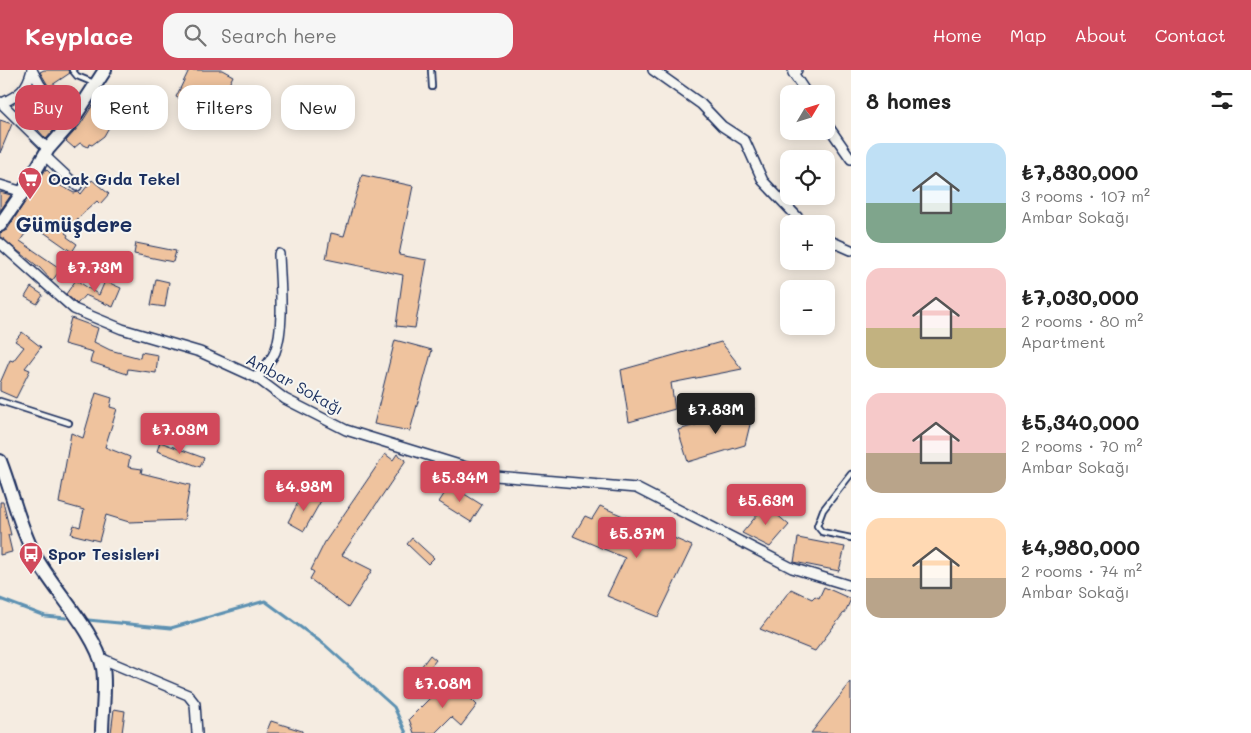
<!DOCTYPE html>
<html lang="en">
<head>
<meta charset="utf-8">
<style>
	:root { --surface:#fff; --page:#f6f6f6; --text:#222; --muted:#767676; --accent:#d1495b }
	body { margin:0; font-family:Mali,sans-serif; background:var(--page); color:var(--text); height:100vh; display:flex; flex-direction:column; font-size:19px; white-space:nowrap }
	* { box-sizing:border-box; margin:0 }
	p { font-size:16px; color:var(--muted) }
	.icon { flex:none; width:28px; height:28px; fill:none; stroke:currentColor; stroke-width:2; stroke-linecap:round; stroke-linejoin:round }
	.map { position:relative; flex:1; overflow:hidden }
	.details { display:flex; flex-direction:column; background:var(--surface); width:400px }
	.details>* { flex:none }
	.top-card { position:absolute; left:15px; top:15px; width:475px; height:45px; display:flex; gap:10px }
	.needle { width:32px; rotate:52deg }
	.fabs { position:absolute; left:780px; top:15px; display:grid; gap:10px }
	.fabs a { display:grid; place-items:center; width:55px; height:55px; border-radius:10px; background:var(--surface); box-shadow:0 2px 12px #0003; font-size:25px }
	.price { position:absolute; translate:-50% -42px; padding:0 11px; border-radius:5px; background:var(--accent); color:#fff; font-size:16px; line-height:32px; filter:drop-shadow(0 1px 2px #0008) }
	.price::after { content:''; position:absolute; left:50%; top:30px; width:15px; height:11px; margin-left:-8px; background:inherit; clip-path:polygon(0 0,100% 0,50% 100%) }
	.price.active { background:#222; color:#fff }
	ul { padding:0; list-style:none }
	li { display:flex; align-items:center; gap:15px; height:125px; padding:0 15px }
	li span { display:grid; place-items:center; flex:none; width:140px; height:100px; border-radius:15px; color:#555 }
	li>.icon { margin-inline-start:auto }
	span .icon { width:60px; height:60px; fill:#fffc; stroke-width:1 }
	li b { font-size:21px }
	h2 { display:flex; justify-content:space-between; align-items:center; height:60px; padding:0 15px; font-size:21px }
	.pill { padding:0 18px; border-radius:15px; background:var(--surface); box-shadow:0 2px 12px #0003; font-size:18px; line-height:45px }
	.pill.active { background:var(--accent); color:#fff }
	header { display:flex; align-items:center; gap:30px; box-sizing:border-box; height:70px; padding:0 25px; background:var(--accent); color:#fff }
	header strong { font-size:24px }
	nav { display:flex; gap:28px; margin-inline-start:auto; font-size:18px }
	.search { width:350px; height:45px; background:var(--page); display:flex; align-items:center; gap:12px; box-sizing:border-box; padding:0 18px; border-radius:15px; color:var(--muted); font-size:19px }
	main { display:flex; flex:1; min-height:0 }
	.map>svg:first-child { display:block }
</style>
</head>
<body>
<header>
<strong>Keyplace</strong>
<div class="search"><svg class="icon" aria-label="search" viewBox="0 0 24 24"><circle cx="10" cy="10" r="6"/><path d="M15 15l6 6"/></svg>Search here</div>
<nav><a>Home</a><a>Map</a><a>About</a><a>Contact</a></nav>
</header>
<main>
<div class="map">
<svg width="851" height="663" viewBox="0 0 851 663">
	<rect width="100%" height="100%" fill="#f5ece1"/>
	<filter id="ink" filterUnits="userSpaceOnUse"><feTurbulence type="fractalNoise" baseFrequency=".02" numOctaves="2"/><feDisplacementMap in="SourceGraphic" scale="10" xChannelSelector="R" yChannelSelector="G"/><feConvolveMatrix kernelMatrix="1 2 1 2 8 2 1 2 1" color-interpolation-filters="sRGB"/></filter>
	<g filter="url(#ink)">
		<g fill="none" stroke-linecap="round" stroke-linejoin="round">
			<g stroke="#5d91b2" stroke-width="3">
				<polyline points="0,529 45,546 66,548"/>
				<polyline points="88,550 171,558 265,531 325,575 394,637 406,663"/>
			</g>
		</g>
		<g fill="#efc39e" stroke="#1b2f5e">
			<polygon points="44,0 68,0 70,3 49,17 40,2"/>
			<polygon points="189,0 222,0 233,6 214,45 176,27"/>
			<polygon points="34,17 61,52 46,69 38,60 44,54 35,44 35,37 24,27"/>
			<polygon points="96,30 117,43 104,66 92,75 89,74 88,77 80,73 74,78 66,71 80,55"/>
			<polygon points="0,50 12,54 0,83"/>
			<polygon points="46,99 56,109 52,111 74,123 79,122 81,124 92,110 109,124 100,134 97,131 78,148 65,163 68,165 67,167 77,174 72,182 32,154 20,171 61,199 52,211 40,198 0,167 0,163 7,160"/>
			<polygon points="362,105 413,116 399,185 427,190 415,258 396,256 403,205 326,189 331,163 344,166"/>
			<polygon points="0,122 11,125 0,141"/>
			<polygon points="136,173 176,181 173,192 134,184"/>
			<polygon points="156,209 169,212 165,237 151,235"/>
			<polygon points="76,210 99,225 105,211 121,218 113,237 85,225 77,234 66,224"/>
			<polygon points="31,217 43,225 37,234 25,227"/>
			<polygon points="71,248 98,258 94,272 110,280 140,288 141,282 158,285 156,303 128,299 127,304 90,292 93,282 64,274"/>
			<polygon points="22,262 41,277 25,298 30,300 16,328 0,321 0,313 10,290 13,291 24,277 15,271"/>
			<polygon points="395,270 432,280 410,361 374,354"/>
			<polygon points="721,272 742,299 671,313 675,339 629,352 621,300"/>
			<polygon points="96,323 112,328 110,337 117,339 105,377 130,387 128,397 142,399 141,403 190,415 184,450 129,452 106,445 99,471 71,464 74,455 80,457 84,440 59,433 71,363 83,368"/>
			<polygon points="754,338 745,375 688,392 678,360"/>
			<polygon points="160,372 204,388 200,397 157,381"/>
			<polygon points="385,384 393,390 397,384 406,390 342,485 372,500 348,538 310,509 314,502 311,500 325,472"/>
			<polygon points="450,415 482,435 471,452 439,432"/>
			<polygon points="302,425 311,430 314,425 322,429 304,461 288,452"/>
			<polygon points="0,432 3,432 11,465 8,465 12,482 0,485"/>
			<polygon points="768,432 777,440 775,443 789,455 770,477 742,463"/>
			<polygon points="600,436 692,476 658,547 607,526 625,488 573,466 585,446 592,449"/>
			<polygon points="412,468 434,488 428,494 407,474"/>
			<polygon points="798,468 845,477 839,501 794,492"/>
			<polygon points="824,517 851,529 846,540 815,581 760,559 791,519 812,529 815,526 819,528"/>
			<polygon points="430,585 436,590 418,613 412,609"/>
			<polygon points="448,606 477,635 461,656 451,647 435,663 414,663 409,649 433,625"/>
			<polygon points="851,612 851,663 811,663"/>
			<polygon points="114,639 125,641 122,663 111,663"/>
			<polygon points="271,651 302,661 302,663 266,663"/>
		</g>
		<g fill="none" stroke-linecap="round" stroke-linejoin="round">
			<defs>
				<g id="lane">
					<polyline points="72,0 77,6 94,13"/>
					<polyline points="431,0 432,17"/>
					<polyline points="0,331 69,353"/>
					<polyline points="851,404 823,440 817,456 822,462 851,468"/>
				</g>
				<g id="street">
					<polyline points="32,0 40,15 70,54"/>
					<polyline points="653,0 701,34 722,56 745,71 763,111 804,154"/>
					<polyline points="797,0 793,3 807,24"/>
					<polyline points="0,32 48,79"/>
					<path d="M2,33c18,-8 25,-14 30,-33"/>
					<polyline points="826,53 851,89"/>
					<polyline points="44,85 77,116"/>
					<polyline points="0,115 23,122"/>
					<polyline points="826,169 851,180"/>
					<polyline points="0,173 74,239 122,259 200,282 257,308 285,329 346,360 495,406 636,418 792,498 851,516"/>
					<path d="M257,308c6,-8 14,-17 18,-26 10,-26 5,-69 4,-98"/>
					<polyline points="98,587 188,625 195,634 197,663"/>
				</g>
				<g id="secondary">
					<polyline points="0,155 23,122 48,79 70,54 105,0"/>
					<path d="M0,391c12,31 19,64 34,93 17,33 62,78 69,114 3,19 -1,46 -1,65"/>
				</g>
			</defs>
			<use href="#lane" stroke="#1b2f5e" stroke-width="8"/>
			<use href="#street" stroke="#1b2f5e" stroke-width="12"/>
			<use href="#secondary" stroke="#1b2f5e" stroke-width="16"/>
			<use href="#lane" stroke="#f6f6f2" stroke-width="4.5"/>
			<use href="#street" stroke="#f6f6f2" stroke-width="9"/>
			<use href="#secondary" stroke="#f6f6f2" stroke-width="12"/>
		</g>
	</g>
	<defs>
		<symbol id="supermarket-pin" viewBox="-11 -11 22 30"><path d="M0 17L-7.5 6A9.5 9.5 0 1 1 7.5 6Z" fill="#d1495b" stroke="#f6f6f2"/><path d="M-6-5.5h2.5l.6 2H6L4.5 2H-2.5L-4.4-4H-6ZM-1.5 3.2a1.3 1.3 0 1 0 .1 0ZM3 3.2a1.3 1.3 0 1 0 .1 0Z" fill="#fff"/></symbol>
		<symbol id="bus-pin" viewBox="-11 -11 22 30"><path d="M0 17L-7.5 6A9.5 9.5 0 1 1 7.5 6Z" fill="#d1495b" stroke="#f6f6f2"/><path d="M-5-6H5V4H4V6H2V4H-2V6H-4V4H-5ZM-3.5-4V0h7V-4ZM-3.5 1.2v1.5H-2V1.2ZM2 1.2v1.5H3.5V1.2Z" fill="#fff"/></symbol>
	</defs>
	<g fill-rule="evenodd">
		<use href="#supermarket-pin" x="16" y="95" width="28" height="38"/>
		<use href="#bus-pin" x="17" y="470" width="28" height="38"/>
	</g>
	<g text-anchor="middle" stroke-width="4" stroke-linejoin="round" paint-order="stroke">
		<g font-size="16" font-weight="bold" fill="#1b2f5e" stroke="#f6f6f2" text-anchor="start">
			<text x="48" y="115">Ocak Gıda Tekel</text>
			<text x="48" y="490">Spor Tesisleri</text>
		</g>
		<g font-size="16" fill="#1b2f5e" stroke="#f6f6f2">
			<text transform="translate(295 314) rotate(29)" y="6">Ambar Sokağı</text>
		</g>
		<g font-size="21" font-weight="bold" fill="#1b2f5e" stroke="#f6f6f2">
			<text x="74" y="162">Gümüşdere</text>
		</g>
	</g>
</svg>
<div class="fabs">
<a><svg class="needle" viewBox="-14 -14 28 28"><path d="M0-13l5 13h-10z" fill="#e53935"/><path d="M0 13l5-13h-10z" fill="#767676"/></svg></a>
<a><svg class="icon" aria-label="locate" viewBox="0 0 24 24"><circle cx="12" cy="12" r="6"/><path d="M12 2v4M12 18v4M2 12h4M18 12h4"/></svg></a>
<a>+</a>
<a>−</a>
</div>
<b class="price" style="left:95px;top:223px">₺7.73M</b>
<b class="price active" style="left:716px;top:365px">₺7.83M</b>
<b class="price" style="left:180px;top:385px">₺7.03M</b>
<b class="price" style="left:460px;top:433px">₺5.34M</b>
<b class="price" style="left:304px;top:442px">₺4.98M</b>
<b class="price" style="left:766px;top:456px">₺5.63M</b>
<b class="price" style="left:637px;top:489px">₺5.87M</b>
<b class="price" style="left:443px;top:639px">₺7.08M</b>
<div class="top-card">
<a class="pill active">Buy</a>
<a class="pill">Rent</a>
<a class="pill">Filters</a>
<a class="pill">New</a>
</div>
</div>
<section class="details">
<h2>8 homes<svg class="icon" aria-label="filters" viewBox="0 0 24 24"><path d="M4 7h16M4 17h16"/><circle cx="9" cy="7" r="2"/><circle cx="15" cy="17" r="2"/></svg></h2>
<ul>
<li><span style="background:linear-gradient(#bfe0f5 60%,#7fa58c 0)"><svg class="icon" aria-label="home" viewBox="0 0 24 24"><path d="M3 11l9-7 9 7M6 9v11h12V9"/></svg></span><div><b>₺7,830,000</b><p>3 rooms · 107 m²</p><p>Ambar Sokağı</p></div></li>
<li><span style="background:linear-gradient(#f6c9c9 60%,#c2b280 0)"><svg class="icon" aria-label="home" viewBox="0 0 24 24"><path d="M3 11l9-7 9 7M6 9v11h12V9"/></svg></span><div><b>₺7,030,000</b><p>2 rooms · 80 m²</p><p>Apartment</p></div></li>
<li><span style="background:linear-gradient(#f6c9c9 60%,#b9a48a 0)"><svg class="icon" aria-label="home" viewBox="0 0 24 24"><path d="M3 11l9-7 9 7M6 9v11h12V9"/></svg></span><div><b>₺5,340,000</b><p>2 rooms · 70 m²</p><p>Ambar Sokağı</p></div></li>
<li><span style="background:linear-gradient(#ffd9b3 60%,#b9a48a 0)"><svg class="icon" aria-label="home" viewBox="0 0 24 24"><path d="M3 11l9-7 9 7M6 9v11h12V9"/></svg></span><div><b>₺4,980,000</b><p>2 rooms · 74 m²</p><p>Ambar Sokağı</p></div></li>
</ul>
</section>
</main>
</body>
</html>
